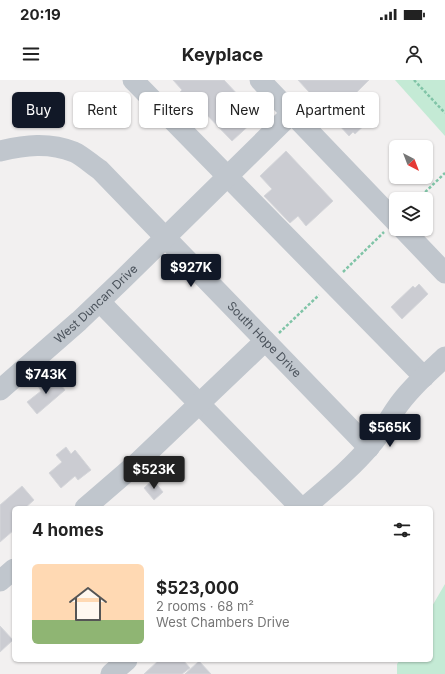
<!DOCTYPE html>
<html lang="en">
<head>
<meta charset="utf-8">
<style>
	:root { --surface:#fff; --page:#f6f6f6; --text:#222; --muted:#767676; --accent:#111827 }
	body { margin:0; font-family:Inter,sans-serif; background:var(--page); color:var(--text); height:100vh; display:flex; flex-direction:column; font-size:15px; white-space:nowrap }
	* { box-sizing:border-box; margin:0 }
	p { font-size:13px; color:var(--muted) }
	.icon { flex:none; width:22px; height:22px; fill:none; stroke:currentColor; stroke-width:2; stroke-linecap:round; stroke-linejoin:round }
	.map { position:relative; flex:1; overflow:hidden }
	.details { position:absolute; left:12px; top:426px; width:421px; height:156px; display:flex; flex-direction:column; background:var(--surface); border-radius:6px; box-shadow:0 1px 3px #0004 }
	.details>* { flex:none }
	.guide { position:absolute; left:12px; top:12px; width:421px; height:36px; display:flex; gap:8px }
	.needle { width:26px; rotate:138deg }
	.fabs { position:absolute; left:389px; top:60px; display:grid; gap:8px }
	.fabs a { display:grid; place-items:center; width:44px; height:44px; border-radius:6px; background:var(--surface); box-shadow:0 1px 3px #0004; font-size:20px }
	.price { position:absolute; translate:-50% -34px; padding:0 9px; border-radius:4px; background:var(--accent); color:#fff; font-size:13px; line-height:26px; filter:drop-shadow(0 1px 2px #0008) }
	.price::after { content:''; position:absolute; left:50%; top:24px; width:12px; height:9px; margin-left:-6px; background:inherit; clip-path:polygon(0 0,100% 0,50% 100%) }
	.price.current { background:#222; color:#fff }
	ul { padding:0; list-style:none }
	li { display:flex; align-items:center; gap:12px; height:100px; padding:0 20px }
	li span { display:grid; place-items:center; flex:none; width:112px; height:80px; border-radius:6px; color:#555 }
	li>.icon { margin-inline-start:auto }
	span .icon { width:48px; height:48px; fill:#fffc; stroke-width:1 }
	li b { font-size:17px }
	h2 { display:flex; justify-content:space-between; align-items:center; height:48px; padding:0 20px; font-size:17px }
	.tag { padding:0 14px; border-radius:6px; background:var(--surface); box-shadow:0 1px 3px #0004; font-size:14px; line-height:36px }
	.tag.current { background:var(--accent); color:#fff }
	.status { display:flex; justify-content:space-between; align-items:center; height:28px; padding:0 20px; background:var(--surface); direction:ltr }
	.status svg { height:11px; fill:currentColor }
	header { display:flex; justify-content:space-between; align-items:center; height:52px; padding:0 20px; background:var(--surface); font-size:18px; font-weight:700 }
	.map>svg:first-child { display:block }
</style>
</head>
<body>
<div class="status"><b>20:19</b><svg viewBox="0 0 49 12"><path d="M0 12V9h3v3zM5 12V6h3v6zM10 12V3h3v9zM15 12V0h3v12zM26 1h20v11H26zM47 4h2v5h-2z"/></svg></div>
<header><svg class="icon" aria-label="menu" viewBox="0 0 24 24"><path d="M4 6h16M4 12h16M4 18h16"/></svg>Keyplace<svg class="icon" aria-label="person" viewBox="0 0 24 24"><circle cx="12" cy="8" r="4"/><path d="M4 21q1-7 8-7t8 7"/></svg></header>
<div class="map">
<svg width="445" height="594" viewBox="0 0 445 594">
	<rect width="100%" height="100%" fill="#f2f0f0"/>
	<g fill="#c4ead5">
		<polygon points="395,0 445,0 445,56"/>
		<polygon points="445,504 445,594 397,594 397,584 400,580 431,580 431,528"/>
	</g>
	<g fill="#cbccd2" stroke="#d5d6da">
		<polygon points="173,0 224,0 257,35 253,39 255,40 232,61 204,32 192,43 171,21 182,10"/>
		<polygon points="298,0 369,0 357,12 370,27 366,31 372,38 355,54 353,52 349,56"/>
		<polygon points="286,71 333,121 306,146 298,136 290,143 264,116 272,109 260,96"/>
		<polygon points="419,204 428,214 402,239 391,227 413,206 415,208"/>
		<polygon points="48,298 52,302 56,299 65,310 37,334 27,322 41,311 38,306"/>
		<polygon points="66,367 71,374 75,370 91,390 78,400 75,396 61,408 49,393 62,382 56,375"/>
		<polygon points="153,400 163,412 154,420 144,408"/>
		<polygon points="22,406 34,420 25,428 14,428 14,450 0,462 0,425"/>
		<polygon points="0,546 13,560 0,572"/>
		<polygon points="159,580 183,580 190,588 182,594 144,594"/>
		<polygon points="199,581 211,594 185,594"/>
	</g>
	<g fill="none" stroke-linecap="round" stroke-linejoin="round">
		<g stroke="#80c4a7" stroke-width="2.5" stroke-dasharray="3 2" stroke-linecap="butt">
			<polyline points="414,0 445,33"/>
			<polyline points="418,119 445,93"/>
			<polyline points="343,192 384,152"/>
			<polyline points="279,253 319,215"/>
		</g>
		<g stroke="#c0c6cd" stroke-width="21">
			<polyline points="133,0 424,297"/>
			<polyline points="260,0 396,142"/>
			<path id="s1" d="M0,71c25,-6 49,-9 74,1 9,4 18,13 26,18l269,278"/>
			<polyline points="403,149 445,193"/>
			<polyline points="100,222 301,428"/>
			<path id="s2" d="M0,310l79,-69 42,-40 171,-168"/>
			<polyline points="85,428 136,384 265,261"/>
			<path d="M304,428c23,-20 47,-39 67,-63 10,-11 16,-23 24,-35 13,-20 33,-37 50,-53"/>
			<polyline points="0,501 14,489"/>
			<polyline points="111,594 127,580"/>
		</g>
	</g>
	<g text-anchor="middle" stroke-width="3" stroke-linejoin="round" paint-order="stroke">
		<g font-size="12" fill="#4a525b" stroke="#fff">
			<text dy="4" stroke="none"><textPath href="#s2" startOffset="129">West Duncan Drive</textPath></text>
			<text dy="4" stroke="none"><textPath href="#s1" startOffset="343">South Hope Drive</textPath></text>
		</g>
	</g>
</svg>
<div class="fabs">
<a><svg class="needle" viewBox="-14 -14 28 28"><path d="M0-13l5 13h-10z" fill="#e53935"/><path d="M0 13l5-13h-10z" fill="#767676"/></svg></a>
<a><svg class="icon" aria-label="layers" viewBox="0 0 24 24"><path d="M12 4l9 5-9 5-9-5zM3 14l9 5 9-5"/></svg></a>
</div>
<b class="price" style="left:191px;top:208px">$927K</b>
<b class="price" style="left:46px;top:315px">$743K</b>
<b class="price" style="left:390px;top:368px">$565K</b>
<b class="price current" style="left:154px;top:410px">$523K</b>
<div class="guide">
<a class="tag current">Buy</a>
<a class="tag">Rent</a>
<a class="tag">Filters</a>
<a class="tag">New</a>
<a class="tag">Apartment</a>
</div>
<section class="details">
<h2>4 homes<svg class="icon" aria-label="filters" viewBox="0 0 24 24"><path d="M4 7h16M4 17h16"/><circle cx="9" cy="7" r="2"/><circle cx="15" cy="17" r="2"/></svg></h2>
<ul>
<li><span style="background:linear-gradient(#ffd9b3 70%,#8fb573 0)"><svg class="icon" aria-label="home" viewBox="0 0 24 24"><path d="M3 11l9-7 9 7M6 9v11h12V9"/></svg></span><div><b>$523,000</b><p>2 rooms · 68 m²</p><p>West Chambers Drive</p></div></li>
</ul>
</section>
</div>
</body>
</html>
